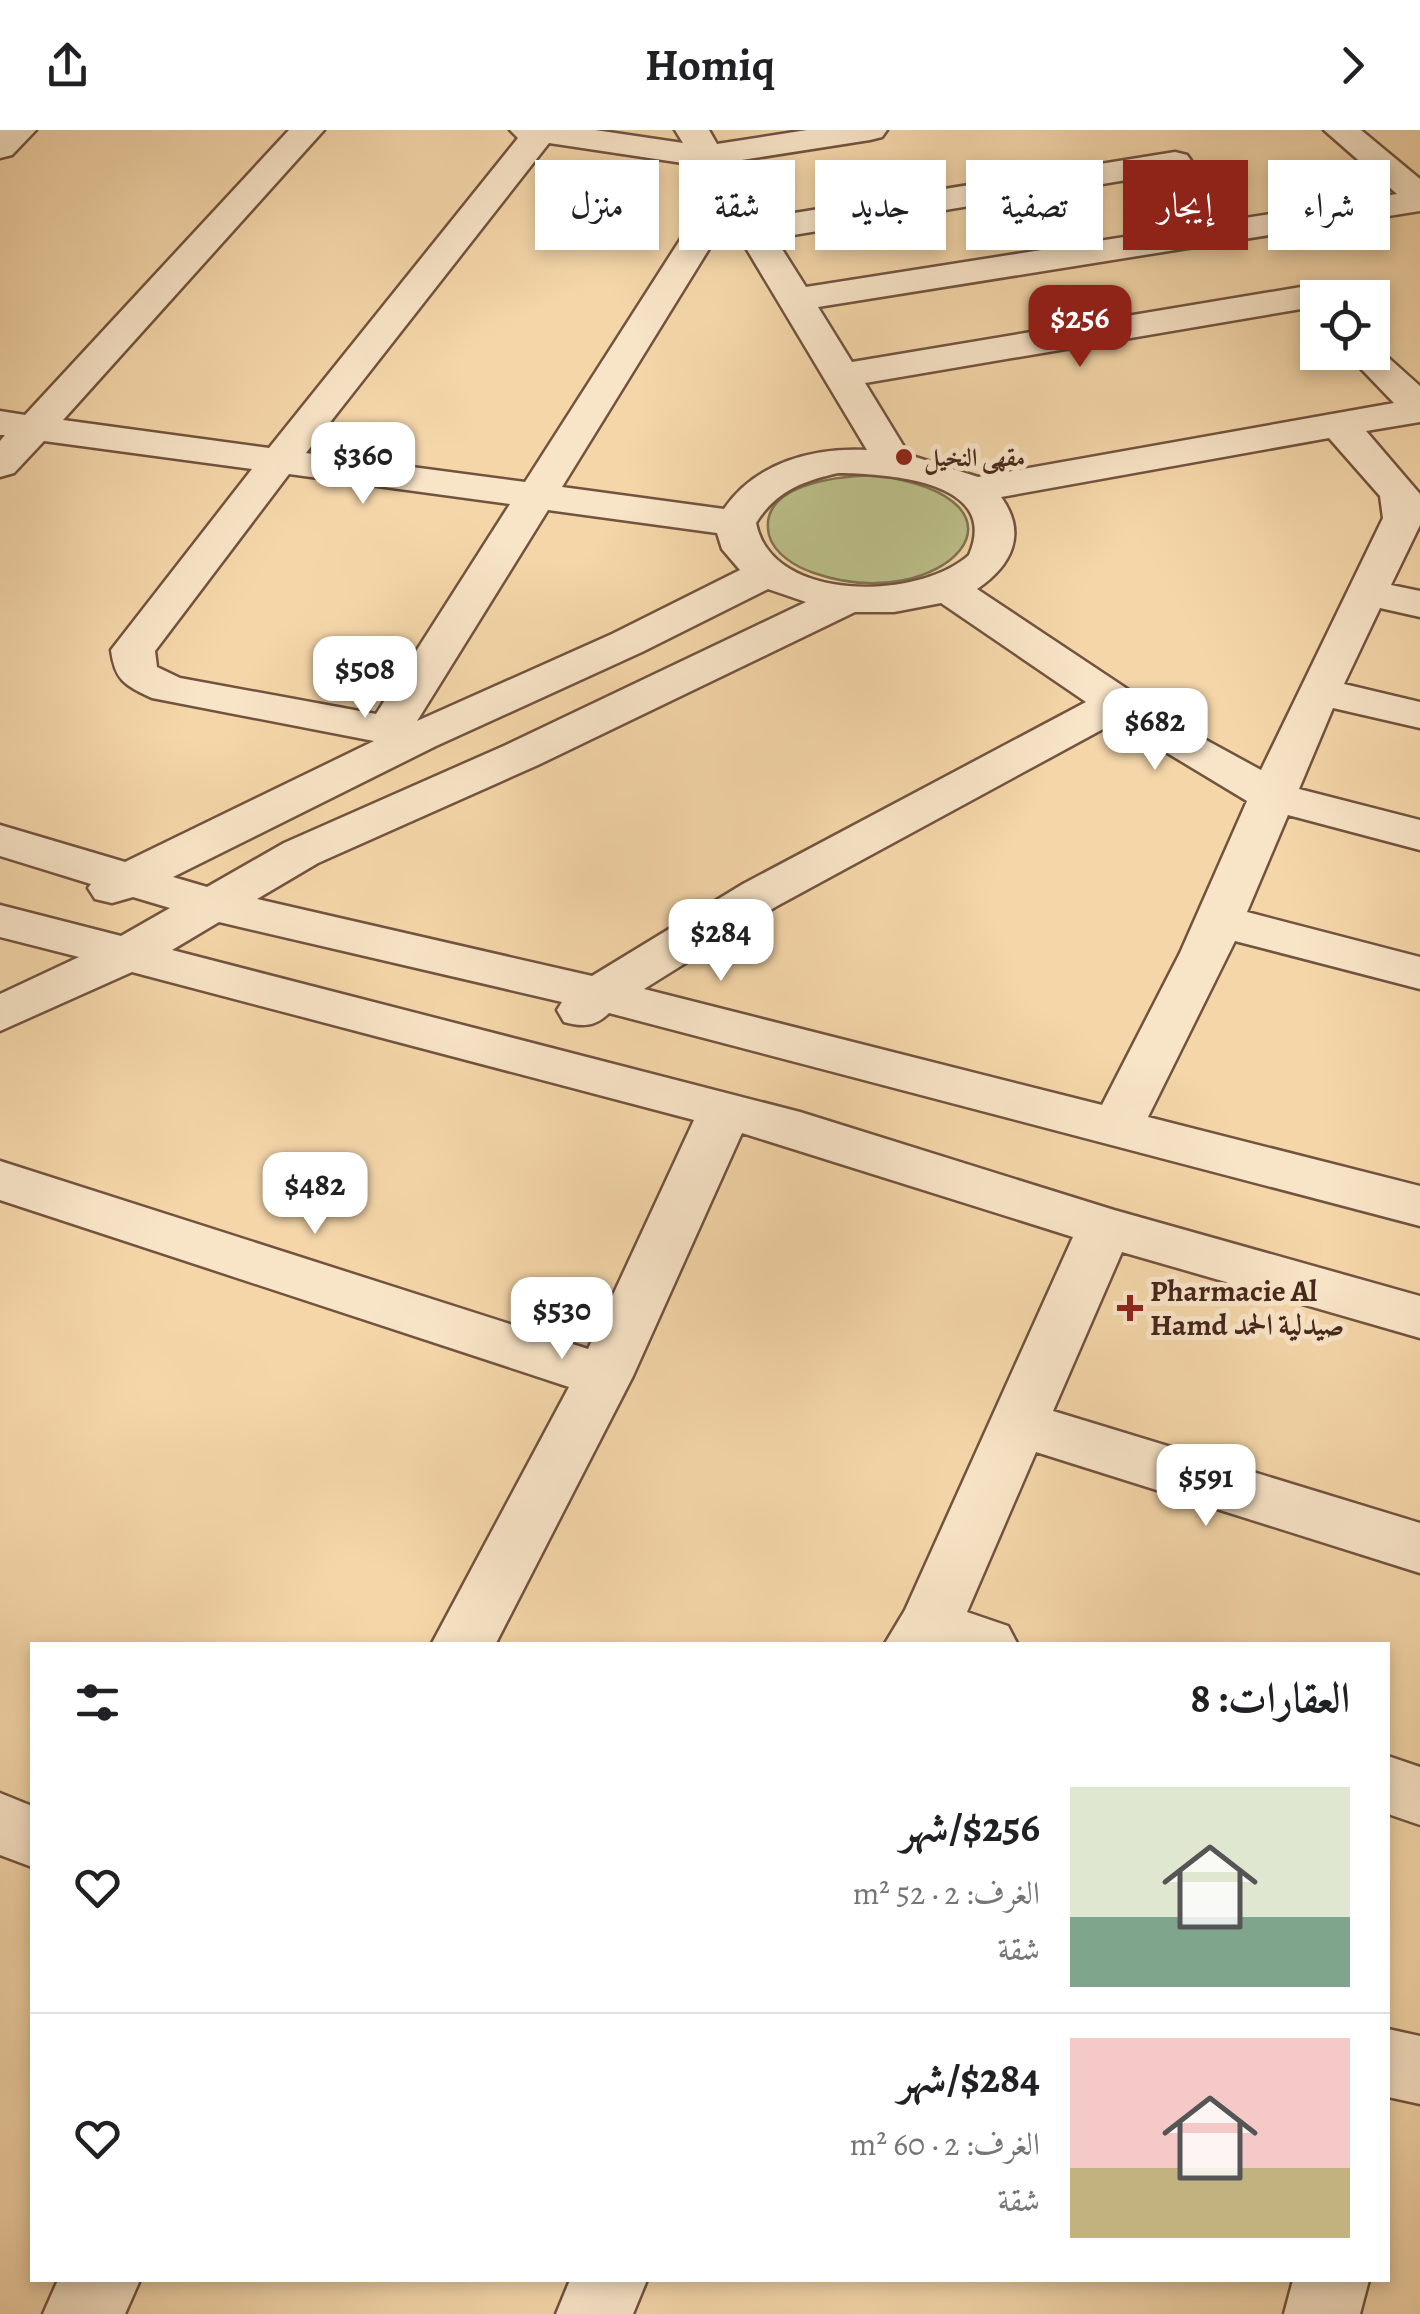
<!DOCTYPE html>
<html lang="ar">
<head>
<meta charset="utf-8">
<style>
	:root { --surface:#fff; --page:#f6f6f6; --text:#202124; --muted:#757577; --line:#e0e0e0; --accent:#8f2418 }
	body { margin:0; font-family:Alegreya,Amiri,serif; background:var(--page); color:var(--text); direction:rtl; height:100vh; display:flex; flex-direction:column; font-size:38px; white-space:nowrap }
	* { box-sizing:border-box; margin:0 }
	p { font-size:32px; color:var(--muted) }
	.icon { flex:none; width:55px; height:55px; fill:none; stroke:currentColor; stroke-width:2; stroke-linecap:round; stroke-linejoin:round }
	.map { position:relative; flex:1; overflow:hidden; direction:ltr }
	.details { position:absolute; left:30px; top:1512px; width:1360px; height:640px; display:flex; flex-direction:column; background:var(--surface); border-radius:0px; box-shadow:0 5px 15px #0003; direction:rtl }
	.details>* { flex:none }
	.top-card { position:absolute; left:30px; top:30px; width:1360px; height:90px; direction:rtl; display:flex; gap:20px }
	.controls { position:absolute; left:1300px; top:150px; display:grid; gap:20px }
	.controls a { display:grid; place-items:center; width:90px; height:90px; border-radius:0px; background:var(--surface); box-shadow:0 5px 15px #0003; font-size:50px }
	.price { position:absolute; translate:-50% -85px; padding:0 22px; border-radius:20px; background:#fff; color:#222; font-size:32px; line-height:65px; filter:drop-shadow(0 2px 5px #0008) }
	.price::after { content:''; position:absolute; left:50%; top:60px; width:30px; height:22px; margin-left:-15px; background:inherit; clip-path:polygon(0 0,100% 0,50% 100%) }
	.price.active { background:var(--accent); color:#fff }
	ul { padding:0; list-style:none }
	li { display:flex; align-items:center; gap:30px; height:250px; padding:0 40px }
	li+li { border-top:2px solid var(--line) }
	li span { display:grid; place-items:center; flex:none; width:280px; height:200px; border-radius:0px; color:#555 }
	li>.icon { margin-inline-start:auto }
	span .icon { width:120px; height:120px; fill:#fffc; stroke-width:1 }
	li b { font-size:42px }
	h2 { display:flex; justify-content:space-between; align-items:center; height:120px; padding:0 40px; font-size:42px }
	.pill { padding:0 35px; border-radius:0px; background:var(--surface); box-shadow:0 5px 15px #0003; font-size:35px; line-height:90px }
	.pill.active { background:var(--accent); color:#fff }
	header { display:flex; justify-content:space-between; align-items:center; height:130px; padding:0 40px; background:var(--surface); font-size:45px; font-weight:700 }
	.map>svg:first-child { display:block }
</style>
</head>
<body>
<header><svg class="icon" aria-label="forward" viewBox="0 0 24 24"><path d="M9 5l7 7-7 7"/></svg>Homiq<svg class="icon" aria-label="share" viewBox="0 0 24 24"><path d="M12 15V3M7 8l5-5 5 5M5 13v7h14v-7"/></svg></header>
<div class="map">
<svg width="1420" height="2184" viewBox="0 0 1420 2184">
	<rect width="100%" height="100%" fill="#f4d6a9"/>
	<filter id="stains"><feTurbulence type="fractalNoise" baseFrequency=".002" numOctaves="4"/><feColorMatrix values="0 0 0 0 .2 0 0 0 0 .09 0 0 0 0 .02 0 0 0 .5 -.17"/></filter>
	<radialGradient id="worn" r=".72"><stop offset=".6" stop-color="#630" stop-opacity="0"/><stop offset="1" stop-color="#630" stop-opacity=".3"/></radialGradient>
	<path fill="#bbbe88" stroke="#807252" stroke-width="2.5" d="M874,345c180,25 69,143 -60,98 -18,-6 -40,-19 -45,-38 -12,-52 73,-59 105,-60z"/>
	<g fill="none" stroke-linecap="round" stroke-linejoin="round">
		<defs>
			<g id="minor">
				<polygon points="0,0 36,0 12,25 0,28"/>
				<path d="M289,0h35l-261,290 206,28 249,-310 -8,-8h85l88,13 -8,-13h34l8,14 90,-14h80l-5,7 -12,3 -141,22 34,56 412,-66 12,3 5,7 -5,7 -12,3 -400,66 31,49 591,-93 -73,-64h37l59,49v32l-602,96 34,55 455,-76 13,3 5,8 -7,1v7l-11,3 -442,75 44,72 69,22 416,-74 -49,-51h27v-9l48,43v36l-54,9 54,63v31l-29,60 29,6v26l-40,-9 -36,76 76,18v26l-87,-20 -34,81 121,31v30l-132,-35 -41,97 173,45v32l-185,-48 -87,176 272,69v40l-811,-213c-14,14 -27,14 -45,9l-7,-12 5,-8 -343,-80 -47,28 628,162 314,98 306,86v42l-298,-86 -69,159 367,112v50l-384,-121 -69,160 41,14 10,19h-134l21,-35 168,-373 -331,-104 -109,243 -138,269h-64l138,-258 -569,-187v-39l588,188 106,-229 -562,-148 -132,59v-37l79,-37 -79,-20v-32l121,31 49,-28 -37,-11 -21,6 -17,-4 -7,-11 3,-4 -91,-28v-31l125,37 249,-121 -222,-43c-27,-13 -37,-17 -41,-48l141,-181 -208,-28 -30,32 -14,4v-36l5,-6h-5v-24l25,4zM549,13l147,22 16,25 -187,292 -219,-29zM728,88l139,232c-54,-3 -112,13 -143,59l-162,-22zM1329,308l51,58 3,22 -122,252 -66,-36 -218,-145c34,-23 51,-55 24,-92zM838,343c46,1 164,6 131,82 -50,45 -197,49 -213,-32 20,-32 47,-42 82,-50zM289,344l221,30 -134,210 -196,-36 -23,-11 -2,-16zM548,380l169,23 5,16 18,21 -128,64 -195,87zM768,459l38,13 -300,143 -222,98 -77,44 -34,-10 263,-131 206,-94zM941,473l145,99 -343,182 -151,92 -335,-77 61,-36 220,-98 317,-153h39zM1116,592l131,79 -67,152 -78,152 -458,-116 133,-83z"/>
				<polygon points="1388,1626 1420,1637 1420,1695 1388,1684"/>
				<polygon points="0,1663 32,1676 32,1737 0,1725"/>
				<polygon points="1388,1899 1420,1906 1420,1974 1388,1967"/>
				<polygon points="58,2150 140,2150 125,2184 43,2184"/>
				<polygon points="570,2150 647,2150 633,2184 556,2184"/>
				<polygon points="1293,2150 1369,2150 1360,2184 1284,2184"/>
			</g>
		</defs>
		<use href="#minor" stroke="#72533f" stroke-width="5"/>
		<use href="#minor" fill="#f8e4c7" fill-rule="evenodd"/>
	</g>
	<g fill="#8f2418" stroke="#f8e4c7" stroke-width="4">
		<circle cx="904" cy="327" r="10"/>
		<path d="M1125 1163h10v10h10v10h-10v10h-10v-10h-10v-10h10z"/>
	</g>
	<g text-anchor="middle" stroke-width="10" stroke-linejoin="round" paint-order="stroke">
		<g font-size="25" font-weight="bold" fill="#46271c" stroke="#f8e4c7" text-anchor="start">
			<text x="924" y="336">مقهى النخيل</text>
		</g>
		<g font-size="30" font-weight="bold" fill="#46271c" stroke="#f8e4c7" text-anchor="start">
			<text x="1150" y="1171">Pharmacie Al<tspan x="1150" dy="34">Hamd صيدلية الحمد</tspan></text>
		</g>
	</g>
	<rect width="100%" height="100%" filter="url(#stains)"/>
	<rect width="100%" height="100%" fill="url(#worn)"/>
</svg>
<div class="controls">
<a><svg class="icon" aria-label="locate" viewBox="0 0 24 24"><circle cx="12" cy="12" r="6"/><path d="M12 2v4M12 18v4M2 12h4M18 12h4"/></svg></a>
</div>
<b class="price active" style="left:1080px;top:240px">$256</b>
<b class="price" style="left:363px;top:377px">$360</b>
<b class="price" style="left:365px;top:591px">$508</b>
<b class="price" style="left:1155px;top:643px">$682</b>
<b class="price" style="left:721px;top:854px">$284</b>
<b class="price" style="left:315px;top:1107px">$482</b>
<b class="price" style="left:562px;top:1232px">$530</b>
<b class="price" style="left:1206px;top:1399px">$591</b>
<div class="top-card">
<a class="pill">شراء</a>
<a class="pill active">إيجار</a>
<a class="pill">تصفية</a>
<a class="pill">جديد</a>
<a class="pill">شقة</a>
<a class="pill">منزل</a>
</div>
<section class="details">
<h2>العقارات: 8<svg class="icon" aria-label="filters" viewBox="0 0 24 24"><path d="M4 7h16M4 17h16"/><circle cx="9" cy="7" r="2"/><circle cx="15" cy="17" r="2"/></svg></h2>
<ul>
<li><span style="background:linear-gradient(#dfe7d0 65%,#7fa58c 0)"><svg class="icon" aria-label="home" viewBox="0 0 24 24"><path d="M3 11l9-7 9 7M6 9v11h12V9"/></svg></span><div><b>$256/شهر</b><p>الغرف: 2 · 52 m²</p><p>شقة</p></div><svg class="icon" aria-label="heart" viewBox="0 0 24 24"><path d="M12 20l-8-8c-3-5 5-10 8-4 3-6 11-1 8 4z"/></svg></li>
<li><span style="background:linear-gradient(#f6c9c9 65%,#c2b280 0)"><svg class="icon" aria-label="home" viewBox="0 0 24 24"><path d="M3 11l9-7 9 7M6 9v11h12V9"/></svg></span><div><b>$284/شهر</b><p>الغرف: 2 · 60 m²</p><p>شقة</p></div><svg class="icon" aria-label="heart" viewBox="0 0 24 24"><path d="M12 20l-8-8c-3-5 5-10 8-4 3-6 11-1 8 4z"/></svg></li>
</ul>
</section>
</div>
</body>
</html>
